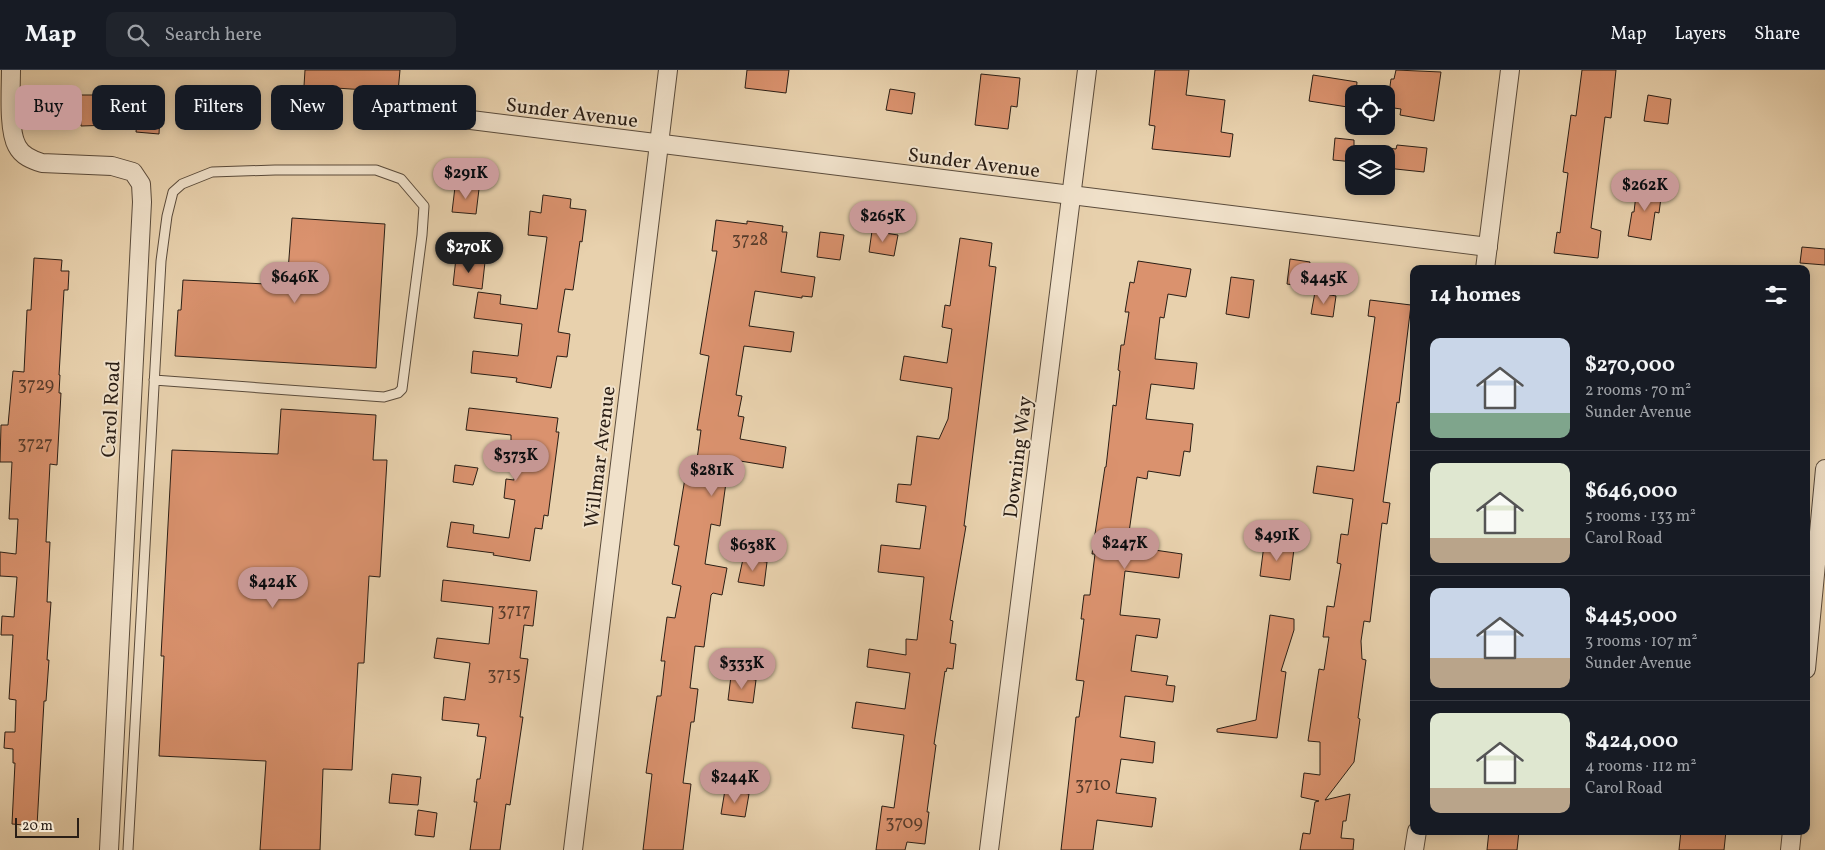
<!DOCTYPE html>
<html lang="en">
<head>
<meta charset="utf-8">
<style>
	:root { --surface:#171b24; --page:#20242c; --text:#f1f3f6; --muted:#9ea1a6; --line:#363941; --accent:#c59692 }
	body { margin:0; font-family:Vollkorn,serif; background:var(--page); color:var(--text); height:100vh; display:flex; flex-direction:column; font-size:19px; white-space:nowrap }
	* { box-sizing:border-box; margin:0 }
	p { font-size:16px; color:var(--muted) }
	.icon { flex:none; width:28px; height:28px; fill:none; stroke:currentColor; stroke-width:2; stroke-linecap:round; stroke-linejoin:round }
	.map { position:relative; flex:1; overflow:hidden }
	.panel { position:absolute; left:1410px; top:195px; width:400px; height:570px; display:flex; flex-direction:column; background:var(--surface); border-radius:10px; box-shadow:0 2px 12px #0003 }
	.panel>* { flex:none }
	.hud { position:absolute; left:15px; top:15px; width:475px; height:45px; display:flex; gap:10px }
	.tools { position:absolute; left:1345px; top:15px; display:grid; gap:10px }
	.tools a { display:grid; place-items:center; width:50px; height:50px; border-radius:10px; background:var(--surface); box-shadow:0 2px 12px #0003; font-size:25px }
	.scale { position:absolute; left:15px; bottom:12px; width:64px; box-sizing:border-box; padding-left:5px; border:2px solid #2a1e15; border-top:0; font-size:14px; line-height:18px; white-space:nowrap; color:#2a1e15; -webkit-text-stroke:4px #f0e1ca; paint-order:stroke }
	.price { position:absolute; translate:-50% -42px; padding:0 11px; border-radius:18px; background:var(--accent); color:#111; font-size:16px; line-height:32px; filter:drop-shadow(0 1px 2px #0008) }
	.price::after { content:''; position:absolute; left:50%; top:30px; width:15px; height:11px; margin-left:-8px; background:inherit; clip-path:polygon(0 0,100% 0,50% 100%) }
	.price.active { background:#222; color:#fff }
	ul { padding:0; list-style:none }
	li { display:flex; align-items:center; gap:15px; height:125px; padding:0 20px }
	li+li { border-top:1px solid var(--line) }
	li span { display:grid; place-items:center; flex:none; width:140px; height:100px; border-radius:10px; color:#555 }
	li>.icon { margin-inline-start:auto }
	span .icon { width:60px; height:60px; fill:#fffc; stroke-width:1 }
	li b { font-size:21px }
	h2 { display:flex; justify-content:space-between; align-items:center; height:60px; padding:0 20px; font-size:21px }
	.chip { padding:0 18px; border-radius:10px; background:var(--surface); box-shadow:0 2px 12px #0003; font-size:18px; line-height:45px }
	.chip.active { background:var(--accent); color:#111 }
	header { display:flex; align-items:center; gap:30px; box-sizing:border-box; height:70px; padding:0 25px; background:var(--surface); border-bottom:1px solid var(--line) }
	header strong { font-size:24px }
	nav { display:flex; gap:28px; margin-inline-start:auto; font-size:18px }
	.search { width:350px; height:45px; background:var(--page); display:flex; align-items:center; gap:12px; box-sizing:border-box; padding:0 18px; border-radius:10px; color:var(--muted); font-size:19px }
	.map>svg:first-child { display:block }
</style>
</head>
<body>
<header>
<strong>Map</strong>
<div class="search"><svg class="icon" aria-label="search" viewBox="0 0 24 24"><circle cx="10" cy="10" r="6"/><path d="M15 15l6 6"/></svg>Search here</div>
<nav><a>Map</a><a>Layers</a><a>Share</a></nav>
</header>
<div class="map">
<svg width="1825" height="780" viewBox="0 0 1825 780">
	<rect width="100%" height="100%" fill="#e8d1ad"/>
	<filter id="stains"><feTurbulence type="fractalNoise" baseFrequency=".004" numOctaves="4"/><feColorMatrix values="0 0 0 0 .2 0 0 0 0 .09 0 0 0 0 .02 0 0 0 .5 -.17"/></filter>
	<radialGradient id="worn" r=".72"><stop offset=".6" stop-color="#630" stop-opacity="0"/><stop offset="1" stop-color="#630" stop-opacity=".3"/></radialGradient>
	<g fill="#da926e" stroke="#2a1e15">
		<polygon points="305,0 400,0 398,22 304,16"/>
		<polygon points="747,0 789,0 786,23 745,18"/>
		<polygon points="1155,0 1189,0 1186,25 1225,30 1221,62 1233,64 1230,87 1152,79 1155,56 1149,55"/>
		<polygon points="1396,0 1441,2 1434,51 1400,45 1401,39 1387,37 1391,9 1394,9"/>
		<polygon points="1582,0 1616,0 1611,48 1605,47 1591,158 1601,161 1598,188 1554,183 1557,162 1560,163 1568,103 1563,102 1566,81 1571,45 1576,46"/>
		<polygon points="981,4 1020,8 1017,37 1011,36 1008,59 975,55"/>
		<polygon points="1313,5 1357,12 1356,24 1354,24 1354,38 1309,31"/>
		<polygon points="890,19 915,23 912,44 886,40"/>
		<polygon points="80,25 112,25 112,55 81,56"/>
		<polygon points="1648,25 1671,29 1668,54 1644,51"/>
		<polygon points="138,42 160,44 159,64 136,62"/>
		<polygon points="1335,68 1354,70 1354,92 1333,90"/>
		<polygon points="1397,75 1427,78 1424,102 1386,98 1386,78 1396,79"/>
		<polygon points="1637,116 1662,120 1659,143 1655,142 1651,170 1628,166 1632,142 1634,142"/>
		<polygon points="455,117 479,119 476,144 452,142"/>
		<polygon points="543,125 571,129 570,138 586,140 582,172 580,171 573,220 565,219 558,262 570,264 567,287 557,286 551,318 516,312 517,308 471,303 473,281 518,286 522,254 474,248 478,222 501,225 500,234 537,239 547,167 528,165 530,141 541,143"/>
		<polygon points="292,148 385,154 376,298 175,286 178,240 181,240 183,210 287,215"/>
		<polygon points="716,150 747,154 747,151 783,156 782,162 787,162 781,202 815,207 812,227 802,226 802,228 755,221 749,256 794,262 791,282 744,276 736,325 742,326 738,346 744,347 740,369 786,377 783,398 734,390 733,399 728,398 720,456 711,454 705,494 727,498 722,525 713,523 711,525 704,577 695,576 690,618 698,619 694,652 691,652 683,713 691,714 683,780 643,780 652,704 646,703 657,626 661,626 665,591 661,591 667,547 675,548 681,516 672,514 679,476 674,475 687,396 696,397 701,360 697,360 709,286 700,284 717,181 712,181"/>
		<polygon points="872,161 898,165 894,186 869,182"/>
		<polygon points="820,162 844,165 840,190 817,187"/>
		<polygon points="960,168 992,173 989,196 996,197 964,456 966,456 950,550 953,551 950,573 956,574 953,599 947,598 946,602 945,601 934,674 936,675 927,742 929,742 925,774 907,772 905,780 876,780 882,736 894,738 904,665 852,658 856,632 905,639 910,603 867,597 869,579 906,585 906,569 917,570 924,507 878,502 881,475 920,479 926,436 896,432 898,414 911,415 917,366 939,369 948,349 952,318 900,310 904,286 947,293 952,259 942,257 945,235 950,236"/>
		<polygon points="1802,177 1825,179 1825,195 1800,193"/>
		<polygon points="34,188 62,190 61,201 69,201 68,220 64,220 59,305 60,305 59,323 61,323 57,395 50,394 46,472 50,472 47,532 51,532 47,590 49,590 46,631 44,631 37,756 12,754 15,693 13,693 13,679 4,678 5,662 15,662 16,630 9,629 13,565 1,565 2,546 14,547 17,507 0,506 0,482 16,484 18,449 9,449 12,392 0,392 1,355 8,355 13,301 24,302 27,240 31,240"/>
		<polygon points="456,188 485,192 482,219 453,215"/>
		<polygon points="1290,189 1310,192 1306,217 1287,214"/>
		<polygon points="1138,191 1191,199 1186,227 1168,224 1164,248 1160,247 1155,289 1197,293 1194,319 1151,314 1146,349 1193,354 1190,382 1184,381 1180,406 1148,401 1147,409 1137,407 1127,476 1182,484 1179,508 1125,501 1120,545 1160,549 1157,568 1136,565 1131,601 1168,606 1166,615 1175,616 1173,632 1125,626 1120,667 1155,672 1153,693 1121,689 1116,723 1156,728 1152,757 1097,750 1093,780 1061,780 1076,647 1079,647 1084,611 1076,610 1084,549 1081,549 1084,525 1090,525 1095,484 1092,484 1105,397 1106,397 1113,335 1116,336 1120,301 1118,300 1121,275 1124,275 1129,242 1125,242 1130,212 1134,213"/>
		<polygon points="1231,207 1254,210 1249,248 1226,244"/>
		<polygon points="1315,222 1336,226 1333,247 1311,244"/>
		<polygon points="1370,230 1411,235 1399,333 1397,332 1383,432 1390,433 1387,454 1382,453 1370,552 1364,551 1361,571 1362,589 1366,590 1358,648 1360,649 1354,692 1325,730 1350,724 1346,751 1343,751 1341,768 1354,769 1353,780 1300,780 1303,763 1310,764 1315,732 1319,731 1301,727 1304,703 1320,705 1320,672 1308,671 1319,599 1324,600 1329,567 1323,567 1327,536 1334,537 1341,494 1337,493 1341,464 1348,465 1353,429 1313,423 1317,396 1354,401 1375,247 1368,246"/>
		<polygon points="469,338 558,348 556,362 559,362 548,446 544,445 542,459 535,458 530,491 493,485 494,483 447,477 451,452 474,455 473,463 509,468 515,430 504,428 506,409 514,410 518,372 511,372 511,365 466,360"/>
		<polygon points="281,339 376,345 373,390 387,390 380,507 369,506 364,593 358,593 352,700 323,699 320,780 260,780 266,691 159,686 164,586 161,586 172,380 278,384"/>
		<polygon points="455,395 478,398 473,415 453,412"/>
		<polygon points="1264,475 1294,479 1290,510 1260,506"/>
		<polygon points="743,489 767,492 764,516 738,512"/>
		<polygon points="443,510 537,521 533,556 524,555 520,588 528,589 520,647 523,647 510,735 506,734 500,780 470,780 477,732 474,732 477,709 480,709 486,667 477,666 479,654 442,650 444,627 465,630 470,593 434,588 437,568 489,574 493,537 441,531"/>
		<polygon points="1270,545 1294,549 1294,560 1281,601 1286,602 1277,668 1217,662 1217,659 1256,650"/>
		<polygon points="731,606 756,610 753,633 728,630"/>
		<polygon points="392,704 421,707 418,735 389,733"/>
		<polygon points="725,720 749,724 745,747 721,744"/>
		<polygon points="418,740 437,743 434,767 415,765"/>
		<polygon points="1489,761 1519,761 1517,780 1487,780"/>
		<polygon points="1681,761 1726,761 1724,780 1679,780"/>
	</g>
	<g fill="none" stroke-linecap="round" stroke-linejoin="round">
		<defs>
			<polyline id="service" points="128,780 161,191 167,146 173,122 182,114 212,102 275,100 376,100 401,109 424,136 422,165 402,319 398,323 384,327 154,310"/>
			<g id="minor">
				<path d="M11,0c0,19 -3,60 6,76 5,10 15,14 25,17l70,3 21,6 8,12 1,18 -33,648"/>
				<polyline points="455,48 1488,177"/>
				<polyline points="1485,199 1510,0"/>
				<polyline points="1806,599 1825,399"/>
				<polyline points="573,780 668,0"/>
				<polyline points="989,780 1087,0"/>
				<polyline points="1414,780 1417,761"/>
				<polyline points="1790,780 1792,761"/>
			</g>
		</defs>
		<use href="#service" stroke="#5a4b3b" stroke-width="11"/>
		<use href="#minor" stroke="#5a4b3b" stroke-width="20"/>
		<use href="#service" stroke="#f0e1ca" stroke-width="9"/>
		<use href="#minor" stroke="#f0e1ca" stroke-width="18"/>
	</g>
	<g text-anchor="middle" stroke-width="4" stroke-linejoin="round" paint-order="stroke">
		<g font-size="18" fill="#563b2b">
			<text x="750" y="175">3728</text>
			<text x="36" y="320">3729</text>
			<text x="35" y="379">3727</text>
			<text x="514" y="546">3717</text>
			<text x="504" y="610">3715</text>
			<text x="1093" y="720">3710</text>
			<text x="904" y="758">3709</text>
		</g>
		<g font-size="20" fill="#2a1e15" stroke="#f0e1ca">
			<text transform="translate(572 42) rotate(7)" y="7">Sunder Avenue</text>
			<text transform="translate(974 92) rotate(7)" y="7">Sunder Avenue</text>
			<text transform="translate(110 339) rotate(-87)" y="7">Carol Road</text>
			<text transform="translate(599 387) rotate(-83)" y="7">Willmar Avenue</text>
			<text transform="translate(1017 387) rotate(-83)" y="7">Downing Way</text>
		</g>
	</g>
	<rect width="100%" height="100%" filter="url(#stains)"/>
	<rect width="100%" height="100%" fill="url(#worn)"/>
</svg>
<div class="tools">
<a><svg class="icon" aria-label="locate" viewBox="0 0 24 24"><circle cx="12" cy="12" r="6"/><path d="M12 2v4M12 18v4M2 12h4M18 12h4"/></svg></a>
<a><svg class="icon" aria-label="layers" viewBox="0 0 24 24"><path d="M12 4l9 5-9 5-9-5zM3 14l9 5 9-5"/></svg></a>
</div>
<div class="scale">20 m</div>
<b class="price" style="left:466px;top:130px">$291K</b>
<b class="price" style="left:1645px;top:142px">$262K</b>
<b class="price" style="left:883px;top:173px">$265K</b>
<b class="price active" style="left:469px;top:204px">$270K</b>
<b class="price" style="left:295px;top:234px">$646K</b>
<b class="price" style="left:1324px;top:235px">$445K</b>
<b class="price" style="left:516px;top:412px">$373K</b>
<b class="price" style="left:712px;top:427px">$281K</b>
<b class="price" style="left:1277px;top:492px">$491K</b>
<b class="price" style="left:1125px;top:500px">$247K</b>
<b class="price" style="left:753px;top:502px">$638K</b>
<b class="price" style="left:273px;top:539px">$424K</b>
<b class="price" style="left:742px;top:620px">$333K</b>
<b class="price" style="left:735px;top:734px">$244K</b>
<div class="hud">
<a class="chip active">Buy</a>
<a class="chip">Rent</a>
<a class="chip">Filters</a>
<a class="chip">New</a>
<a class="chip">Apartment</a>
</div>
<section class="panel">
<h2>14 homes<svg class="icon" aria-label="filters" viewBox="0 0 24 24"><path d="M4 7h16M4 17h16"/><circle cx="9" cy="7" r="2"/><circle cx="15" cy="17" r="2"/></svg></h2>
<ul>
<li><span style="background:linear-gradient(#c9d6e8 75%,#7fa58c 0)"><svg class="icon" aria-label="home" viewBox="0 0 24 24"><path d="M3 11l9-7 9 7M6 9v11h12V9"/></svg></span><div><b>$270,000</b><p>2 rooms · 70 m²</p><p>Sunder Avenue</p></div></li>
<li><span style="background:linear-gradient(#dfe7d0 75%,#b9a48a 0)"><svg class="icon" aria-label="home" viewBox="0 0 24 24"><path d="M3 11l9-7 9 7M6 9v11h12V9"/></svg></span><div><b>$646,000</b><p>5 rooms · 133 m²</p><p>Carol Road</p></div></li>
<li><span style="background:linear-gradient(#c9d6e8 70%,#b9a48a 0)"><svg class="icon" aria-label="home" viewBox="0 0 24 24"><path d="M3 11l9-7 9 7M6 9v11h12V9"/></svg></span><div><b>$445,000</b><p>3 rooms · 107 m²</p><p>Sunder Avenue</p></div></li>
<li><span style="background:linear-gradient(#dfe7d0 75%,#b9a48a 0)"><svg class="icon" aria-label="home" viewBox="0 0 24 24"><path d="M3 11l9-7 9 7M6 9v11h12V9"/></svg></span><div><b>$424,000</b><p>4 rooms · 112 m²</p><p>Carol Road</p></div></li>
</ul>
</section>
</div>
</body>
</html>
